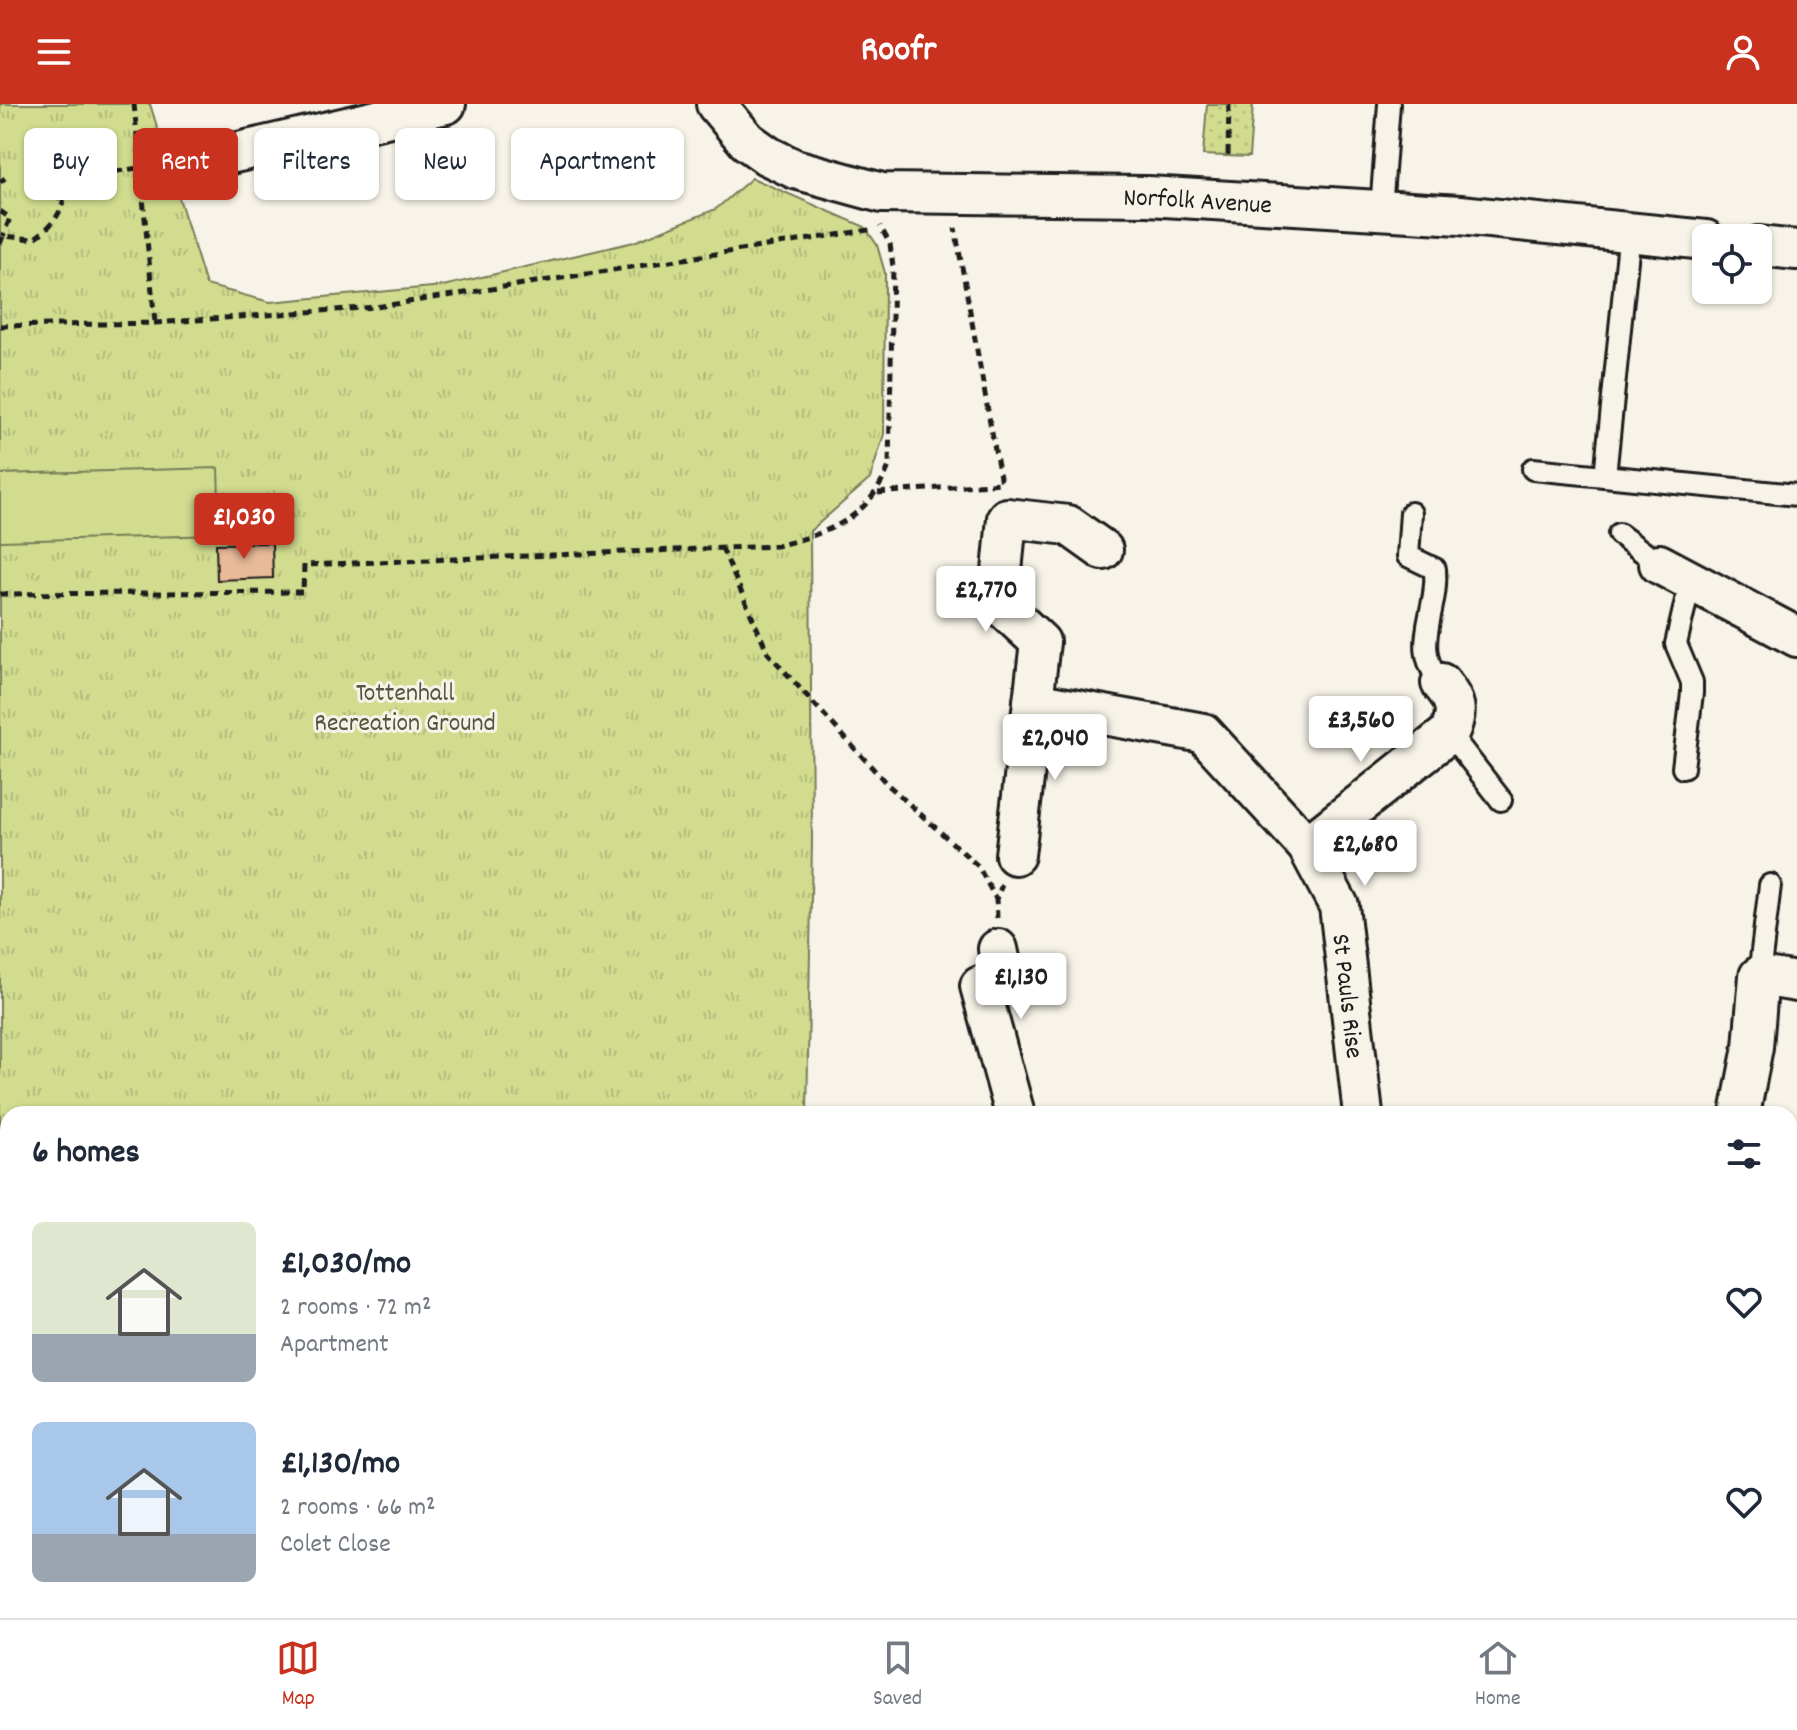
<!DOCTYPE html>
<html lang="en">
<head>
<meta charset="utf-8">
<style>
	:root { --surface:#fff; --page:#f6f6f7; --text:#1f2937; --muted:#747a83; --line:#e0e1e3; --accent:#c8321e }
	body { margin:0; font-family:Dekko,sans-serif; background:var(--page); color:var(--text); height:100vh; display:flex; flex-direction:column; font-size:30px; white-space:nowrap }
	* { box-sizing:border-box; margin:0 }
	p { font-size:26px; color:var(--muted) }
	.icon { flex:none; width:44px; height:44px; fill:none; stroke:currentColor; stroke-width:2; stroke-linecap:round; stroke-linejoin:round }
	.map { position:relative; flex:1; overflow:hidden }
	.side { position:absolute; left:0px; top:1002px; width:1798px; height:512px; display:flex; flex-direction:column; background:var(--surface); border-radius:24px 24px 0 0; box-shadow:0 2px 6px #0004 }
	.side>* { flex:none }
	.hud { position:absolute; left:24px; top:24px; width:800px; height:72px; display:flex; gap:16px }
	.fabs { position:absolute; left:1692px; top:120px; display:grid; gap:16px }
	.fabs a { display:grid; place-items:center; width:80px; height:80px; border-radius:12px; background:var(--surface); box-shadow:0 2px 6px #0004; font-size:40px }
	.price { position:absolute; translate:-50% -68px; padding:0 18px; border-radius:8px; background:#fff; color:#222; font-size:26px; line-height:52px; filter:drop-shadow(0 2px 4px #0008) }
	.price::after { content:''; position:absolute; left:50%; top:48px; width:24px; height:18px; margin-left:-12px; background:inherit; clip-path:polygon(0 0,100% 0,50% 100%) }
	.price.active { background:var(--accent); color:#fff }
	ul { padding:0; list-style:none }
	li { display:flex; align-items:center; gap:24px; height:200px; padding:0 32px }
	li span { display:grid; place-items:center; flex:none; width:224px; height:160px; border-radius:12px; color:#555 }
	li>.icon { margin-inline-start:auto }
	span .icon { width:96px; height:96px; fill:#fffc; stroke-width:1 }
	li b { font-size:34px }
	h2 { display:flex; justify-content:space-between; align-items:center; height:96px; padding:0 32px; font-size:34px }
	.tag { padding:0 28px; border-radius:12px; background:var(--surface); box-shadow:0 2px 6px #0004; font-size:28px; line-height:72px }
	.tag.active { background:var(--accent); color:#fff }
	header { display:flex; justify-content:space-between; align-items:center; height:104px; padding:0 32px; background:var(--accent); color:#fff; font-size:36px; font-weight:800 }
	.tab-bar { display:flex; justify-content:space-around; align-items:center; height:112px; border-top:2px solid var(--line); background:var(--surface); font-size:22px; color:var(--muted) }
	.tab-bar a { display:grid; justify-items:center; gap:4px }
	.tab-bar .active { color:var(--accent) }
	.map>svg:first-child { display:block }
</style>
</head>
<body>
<header><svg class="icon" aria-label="menu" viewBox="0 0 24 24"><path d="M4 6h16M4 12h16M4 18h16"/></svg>Roofr<svg class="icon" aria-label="person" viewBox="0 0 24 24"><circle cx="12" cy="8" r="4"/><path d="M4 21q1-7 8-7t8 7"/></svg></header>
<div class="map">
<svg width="1797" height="1514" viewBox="0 0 1797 1514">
	<defs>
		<pattern id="grass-tufts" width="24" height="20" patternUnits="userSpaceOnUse" patternTransform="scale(2)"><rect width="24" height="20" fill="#d1dc8f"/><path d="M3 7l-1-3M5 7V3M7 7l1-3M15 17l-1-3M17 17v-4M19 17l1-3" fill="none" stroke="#b3bc7b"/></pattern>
		<pattern id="garden-dots" width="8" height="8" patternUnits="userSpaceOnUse" patternTransform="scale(2)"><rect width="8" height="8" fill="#d1dc8f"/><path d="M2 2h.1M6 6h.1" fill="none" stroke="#b3bc7b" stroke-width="1.8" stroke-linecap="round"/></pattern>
	</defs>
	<rect width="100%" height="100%" fill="#f7f3e8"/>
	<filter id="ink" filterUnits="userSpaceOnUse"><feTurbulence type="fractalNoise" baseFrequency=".0125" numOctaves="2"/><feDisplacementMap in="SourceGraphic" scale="16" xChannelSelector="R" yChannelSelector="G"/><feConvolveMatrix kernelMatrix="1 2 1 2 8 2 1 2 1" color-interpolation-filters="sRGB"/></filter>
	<g filter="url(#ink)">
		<polygon fill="url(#grass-tufts)" stroke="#767c56" stroke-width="2" points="0,0 150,0 206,181 270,198 443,182 634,138 716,105 752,74 865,123 877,141 885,169 884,330 870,375 810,427 812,738 807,1010 8,1010 8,1506 665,1506 665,1514 0,1514"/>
		<polygon fill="url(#garden-dots)" stroke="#767c56" stroke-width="2" points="1207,0 1253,0 1249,53 1203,51"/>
		<polygon fill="#d1dc8f" stroke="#767c56" stroke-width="2" points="218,364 220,431 0,437 0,370"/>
		<polygon fill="#e8ba98" stroke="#1c1c1c" stroke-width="2" points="272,439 273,474 217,476 216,440"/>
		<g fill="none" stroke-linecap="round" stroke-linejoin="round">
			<defs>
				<g id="lane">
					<polyline points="1381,106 1389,0"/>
					<polyline points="1533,365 1797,391"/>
					<polyline points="1605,372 1630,127"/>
					<path d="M1411,409l-3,43 27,13c4,43 -26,77 6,114"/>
					<polyline points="1619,430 1659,460"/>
					<polyline points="1449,629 1501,696"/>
					<polyline points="1683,664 1692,589 1692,578 1676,540 1690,479"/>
					<polyline points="1759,872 1770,781"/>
					<polyline points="600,1506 604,1514"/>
				</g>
				<g id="street">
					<path id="s1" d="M716,0l31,37 21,15 27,13 87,24 266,3 312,19 246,25"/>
					<polyline points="230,50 446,0"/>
					<polyline points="1758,142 1797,146"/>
					<path id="s2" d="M1103,446l-35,-25 -61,-7 -8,86 41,38 -7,60 170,31 104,113 32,60 24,208"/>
					<polyline points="1659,460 1797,533"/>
					<path d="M1307,742l142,-113c10,-22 7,-32 -8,-50"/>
					<polyline points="1015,751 1033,598"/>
					<polyline points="998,845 1004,873 980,882 1015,1010"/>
					<polyline points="1740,1010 1753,943 1759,872 1797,878"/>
					<polyline points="1790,1278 1797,1308"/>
				</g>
				<g id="secondary">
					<polyline points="1790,1375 1797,1374"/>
					<polyline points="1338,1514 1355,1506"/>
				</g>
			</defs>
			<use href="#lane" stroke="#1c1c1c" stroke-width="26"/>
			<use href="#street" stroke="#1c1c1c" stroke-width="44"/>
			<use href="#secondary" stroke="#1c1c1c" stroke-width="50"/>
			<g stroke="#1c1c1c" stroke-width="5" stroke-dasharray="8 6" stroke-linecap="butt">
				<polyline points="134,0 155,219"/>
				<polyline points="1228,51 1229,0"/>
				<polyline points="0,78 5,74"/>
				<polyline points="38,92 64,94"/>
				<polyline points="0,107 10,114 3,132"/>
				<path d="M0,140l3,-8 30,3c20,-12 40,-37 26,-60l138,-19"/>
				<polyline points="0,222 155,219 376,203 875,125"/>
				<polyline points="878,389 1001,379 955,124"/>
				<polyline points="722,444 768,549 887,680 978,762 996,795"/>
				<path d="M0,490l303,-2 1,-27 472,-19c52,-13 92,-26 113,-80l4,-199 -3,-23 -10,-18"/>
				<polyline points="997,814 996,795 1002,781"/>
				<polyline points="1733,1506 1734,1514"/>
				<polyline points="0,1511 38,1514"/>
				<polyline points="435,1514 440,1506"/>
			</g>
			<use href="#lane" stroke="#f7f3e8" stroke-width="20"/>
			<use href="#street" stroke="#f7f3e8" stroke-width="38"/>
			<use href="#secondary" stroke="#f7f3e8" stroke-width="44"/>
		</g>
	</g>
	<g text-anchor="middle" stroke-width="6" stroke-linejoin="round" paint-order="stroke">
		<g font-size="26" fill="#1c1c1c" stroke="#f7f3e8">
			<text dy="9" stroke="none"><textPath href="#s1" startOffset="510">Norfolk Avenue</textPath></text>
			<text dy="9" stroke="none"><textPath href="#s2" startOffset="792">St Pauls Rise</textPath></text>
		</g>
		<g font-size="26" fill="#52563e" stroke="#f7f3e8">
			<text x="405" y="596">Tottenhall<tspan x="405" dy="30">Recreation Ground</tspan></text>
		</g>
	</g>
</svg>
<div class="fabs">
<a><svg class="icon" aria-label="locate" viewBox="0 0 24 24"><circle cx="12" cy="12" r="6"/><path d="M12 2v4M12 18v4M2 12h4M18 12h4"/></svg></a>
</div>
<b class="price active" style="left:244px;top:457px">£1,030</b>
<b class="price" style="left:986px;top:530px">£2,770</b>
<b class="price" style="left:1361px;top:660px">£3,560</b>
<b class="price" style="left:1055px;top:678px">£2,040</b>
<b class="price" style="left:1365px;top:784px">£2,680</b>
<b class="price" style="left:1021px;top:917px">£1,130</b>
<div class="hud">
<a class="tag">Buy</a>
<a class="tag active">Rent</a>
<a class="tag">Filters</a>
<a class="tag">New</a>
<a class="tag">Apartment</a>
</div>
<section class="side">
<h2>6 homes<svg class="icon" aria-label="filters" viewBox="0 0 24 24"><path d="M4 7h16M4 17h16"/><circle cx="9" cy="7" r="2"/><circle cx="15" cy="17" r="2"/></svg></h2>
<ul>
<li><span style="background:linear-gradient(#dfe7d0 70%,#9aa5b1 0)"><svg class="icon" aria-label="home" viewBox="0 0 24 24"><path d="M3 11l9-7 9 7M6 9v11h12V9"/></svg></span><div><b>£1,030/mo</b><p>2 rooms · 72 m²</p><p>Apartment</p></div><svg class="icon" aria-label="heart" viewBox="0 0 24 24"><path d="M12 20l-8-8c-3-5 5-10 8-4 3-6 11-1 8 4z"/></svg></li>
<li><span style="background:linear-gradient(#a9c7e8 70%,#9aa5b1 0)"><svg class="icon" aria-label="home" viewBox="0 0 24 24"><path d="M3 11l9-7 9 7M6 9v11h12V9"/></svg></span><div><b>£1,130/mo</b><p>2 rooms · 66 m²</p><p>Colet Close</p></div><svg class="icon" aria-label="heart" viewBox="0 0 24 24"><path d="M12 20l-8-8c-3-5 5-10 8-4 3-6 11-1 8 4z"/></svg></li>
</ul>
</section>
</div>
<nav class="tab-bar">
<a class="active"><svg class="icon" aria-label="map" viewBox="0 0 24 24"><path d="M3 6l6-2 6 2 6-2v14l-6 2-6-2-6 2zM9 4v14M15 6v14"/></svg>Map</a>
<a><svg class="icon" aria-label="saved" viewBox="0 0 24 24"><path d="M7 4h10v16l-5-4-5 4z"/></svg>Saved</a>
<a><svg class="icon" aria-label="home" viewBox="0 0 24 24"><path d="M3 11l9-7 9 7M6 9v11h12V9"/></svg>Home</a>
</nav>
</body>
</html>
